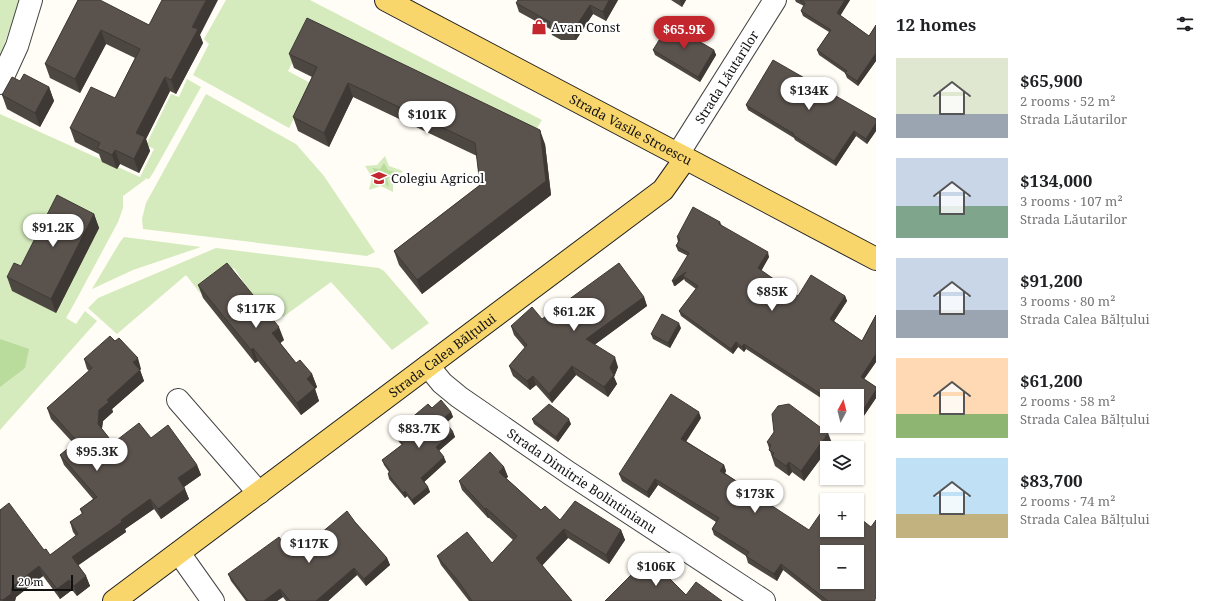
<!DOCTYPE html>
<html lang="en">
<head>
<meta charset="utf-8">
<style>
	:root { --surface:#fff; --page:#f2f2f2; --text:#202124; --muted:#757577; --accent:#c4262e }
	body { margin:0; font-family:"Noto Serif",serif; background:var(--page); color:var(--text); height:100vh; display:flex; flex-direction:column; font-size:15px; white-space:nowrap }
	* { box-sizing:border-box; margin:0 }
	p { font-size:13px; color:var(--muted) }
	.icon { flex:none; width:22px; height:22px; fill:none; stroke:currentColor; stroke-width:2; stroke-linecap:round; stroke-linejoin:round }
	.map { position:relative; flex:1; overflow:hidden }
	.panel { display:flex; flex-direction:column; background:var(--surface); width:340px }
	.panel>* { flex:none }
	.needle { width:26px; rotate:7deg }
	.buttons { position:absolute; left:820px; top:389px; display:grid; gap:8px }
	.buttons a { display:grid; place-items:center; width:44px; height:44px; border-radius:0px; background:var(--surface); box-shadow:0 1px 3px #0004; font-size:20px }
	.scale { position:absolute; left:12px; bottom:10px; width:61px; box-sizing:border-box; padding-left:4px; border:2px solid #111; border-top:0; font-size:11px; line-height:14px; white-space:nowrap; color:#111; -webkit-text-stroke:3px #fff; paint-order:stroke }
	.price { position:absolute; translate:-50% -34px; padding:0 9px; border-radius:14px; background:#fff; color:#222; font-size:13px; line-height:26px; filter:drop-shadow(0 1px 2px #0008) }
	.price::after { content:''; position:absolute; left:50%; top:24px; width:12px; height:9px; margin-left:-6px; background:inherit; clip-path:polygon(0 0,100% 0,50% 100%) }
	.price.selected { background:var(--accent); color:#fff }
	ul { padding:0; list-style:none }
	li { display:flex; align-items:center; gap:12px; height:100px; padding:0 20px }
	li span { display:grid; place-items:center; flex:none; width:112px; height:80px; border-radius:0px; color:#555 }
	li>.icon { margin-inline-start:auto }
	span .icon { width:48px; height:48px; fill:#fffc; stroke-width:1 }
	li b { font-size:17px }
	h2 { display:flex; justify-content:space-between; align-items:center; height:48px; padding:0 20px; font-size:17px }
	main { display:flex; flex:1; min-height:0 }
	.map>svg:first-child { display:block }
</style>
</head>
<body>
<main>
<div class="map">
<svg width="876" height="601" viewBox="0 0 876 601">
	<rect width="100%" height="100%" fill="#fffdf5"/>
	<g fill="#d5ebbd">
		<polygon points="0,0 20,0 0,56"/>
		<polygon points="226,0 310,0 542,120 534,133 312,25 288,71 312,84 289,128 193,75 209,44 204,39"/>
		<polygon points="187,79 201,87 153,173 149,179 143,178 146,179 123,196 123,208 118,222 74,304 66,318 76,324 85,311 97,321 0,430 0,114 140,177 154,149 146,145 171,94 179,97"/>
		<polygon points="206,94 296,144 324,176 375,252 367,256 143,229 142,219 146,203"/>
		<polygon points="385,156 389,166 403,171 393,180 393,192 381,186 369,190 372,177 365,166 377,165"/>
		<polygon points="124,237 201,247 133,270 92,289 120,242"/>
		<polygon points="216,248 379,268 384,271 429,323 392,350 331,282 283,317 268,297 258,304 234,268 200,293 186,275 117,334 88,308 98,298"/>
	</g>
	<g fill="#b9dc9c">
		<polygon points="384,163 388,170 395,172 387,179 389,187 381,180 373,185 377,175 372,168 380,169"/>
		<polygon points="0,339 29,349 25,368 0,387"/>
	</g>
	<g fill="none" stroke-linecap="round" stroke-linejoin="round">
		<defs>
			<g id="minor">
				<polyline points="0,83 17,46 31,0"/>
				<path id="s1" d="M678,154l97,-154"/>
				<path id="s2" d="M428,366l14,17 17,14 110,76 195,128"/>
				<polyline points="178,400 259,493"/>
				<polyline points="179,553 213,601"/>
			</g>
			<g id="major">
				<path id="s3" d="M386,0l490,259"/>
				<path id="s4" d="M114,601l549,-411 22,-31"/>
			</g>
		</defs>
		<use href="#minor" stroke="#444" stroke-width="24"/>
		<use href="#major" stroke="#222" stroke-width="24"/>
		<use href="#minor" stroke="#fff" stroke-width="22"/>
		<use href="#major" stroke="#f9d66b" stroke-width="22"/>
	</g>
	<g fill="#4d4742">
		<polygon points="78,0 149,25 200,35 203,43 176,94 170,91 146,139 150,151 139,173 120,164 117,169 102,162 99,154 75,142 70,128 115,98 135,58 106,44 80,93 50,78 45,64"/>
		<polygon points="618,0 606,21 593,14 576,40 561,40 552,35 550,29 519,12 516,3"/>
		<polygon points="671,0 686,0 682,7"/>
		<polygon points="795,0 850,0 840,15 869,36 876,25 876,61 858,86 847,78 845,73 819,55 817,50 829,32 803,16 801,11 804,6 796,2"/>
		<polygon points="653,50 714,50 716,55 700,82 655,55"/>
		<polygon points="289,54 545,144 551,195 422,294 399,265 394,251 480,185 477,156 353,97 329,147 298,131 293,117 312,77 294,68"/>
		<polygon points="20,81 49,87 54,101 40,127 7,109 2,95"/>
		<polygon points="746,105 876,119 876,131 867,144 856,136 836,166 795,140 794,138 748,110"/>
		<polygon points="94,214 99,228 56,313 12,291 7,277"/>
		<polygon points="720,222 722,226 769,257 761,271 798,296 845,296 847,301 834,321 862,341 876,315 876,362 864,379 876,387 876,398 859,423 857,422 857,396 827,396 827,402 746,349 744,352 738,347 733,354 681,316 679,311 696,289 685,281 684,279 675,286 674,286 672,281 688,256 678,251 676,246 678,242 677,237"/>
		<polygon points="198,285 284,340 280,343 296,363 312,374 317,387 315,389 319,401 301,415 258,361 255,363 203,298"/>
		<polygon points="644,297 647,306 594,345 618,367 614,377 617,384 608,397 576,375 552,403 536,385 530,390 513,376 509,366 525,348 514,335 511,326 542,319"/>
		<polygon points="681,328 670,348 653,339 651,334"/>
		<polygon points="84,359 141,369 140,370 144,381 112,409 113,412 103,421 102,429 113,443 151,438 197,465 201,475 184,487 189,499 161,519 154,509 125,529 126,532 78,565 86,576 90,586 77,596 72,590 60,599 43,576 16,597 15,601 0,601 0,510 44,550 50,555 76,536 73,532 70,522 82,514 80,509 93,499 64,465 60,455 74,444 51,419 47,408 89,371 87,369"/>
		<polygon points="432,408 451,412 453,417 446,423 453,432 455,437 439,451 446,462 424,482 428,487 430,492 414,505 407,496 405,498 389,479 388,474 389,472 384,465 382,460 402,445 399,442 397,437 399,435 397,430"/>
		<polygon points="701,418 686,441 724,465 726,471 725,473 766,502 876,601 822,601 783,570 777,581 748,563 746,556 714,535 712,529 716,522 658,485 649,498 622,481 619,474"/>
		<polygon points="532,419 571,424 558,442 534,424"/>
		<polygon points="767,442 832,443 828,448 827,448 827,450 804,481 792,472 789,476 775,466"/>
		<polygon points="504,467 508,477 506,478 541,510 560,520 621,530 625,540 609,564 568,538 542,565 572,601 469,601 441,565 437,556 492,563 513,540 489,518 488,518 462,490 459,481"/>
		<polygon points="355,522 387,558 390,565 366,586 357,575 328,601 286,601 283,597 277,601 246,601 231,581 228,574 293,557"/>
	</g>
	<g fill="#3f3936">
		<polygon points="206,0 218,0 200,35 203,43 176,94 171,80 192,27"/>
		<polygon points="609,0 618,0 606,21 603,12"/>
		<polygon points="680,0 686,0 682,7"/>
		<polygon points="845,0 850,0 839,18 837,13"/>
		<polygon points="590,5 593,14 576,40 573,31"/>
		<polygon points="101,30 106,44 80,93 75,79"/>
		<polygon points="714,50 716,55 700,82 698,77"/>
		<polygon points="876,53 876,61 858,86 857,81"/>
		<polygon points="165,77 170,91 146,139 150,151 139,173 134,159 136,133"/>
		<polygon points="348,83 353,97 329,147 324,133"/>
		<polygon points="49,87 54,101 40,127 35,113"/>
		<polygon points="876,123 876,131 867,144 866,139"/>
		<polygon points="540,130 545,144 551,195 422,294 417,280"/>
		<polygon points="854,131 856,136 836,166 834,161"/>
		<polygon points="115,150 120,164 117,169 112,155"/>
		<polygon points="94,214 99,228 56,313 51,299"/>
		<polygon points="768,252 769,257 760,273 758,268"/>
		<polygon points="686,272 683,276 684,279 675,286 673,281"/>
		<polygon points="845,296 847,301 832,324 830,319"/>
		<polygon points="644,297 647,306 589,349 586,339"/>
		<polygon points="679,323 681,328 670,348 668,343"/>
		<polygon points="279,327 284,340 277,346 272,333"/>
		<polygon points="736,342 738,347 733,354 731,349"/>
		<polygon points="744,344 746,349 744,352 742,347"/>
		<polygon points="253,348 258,361 255,363 251,350"/>
		<polygon points="876,354 876,362 862,382 861,377"/>
		<polygon points="615,357 618,367 614,377 617,384 608,397 604,387 610,368"/>
		<polygon points="138,358 141,369 137,373 133,362"/>
		<polygon points="572,366 576,375 552,403 549,394"/>
		<polygon points="140,370 144,381 112,409 113,412 103,421 101,434 98,424 99,410 107,400"/>
		<polygon points="312,374 317,387 315,389 319,401 301,415 297,403 307,379"/>
		<polygon points="533,376 536,385 530,390 527,381"/>
		<polygon points="876,390 876,398 859,423 858,418"/>
		<polygon points="451,412 453,417 445,424 443,419"/>
		<polygon points="699,412 701,418 684,445 681,439"/>
		<polygon points="569,419 571,424 558,442 556,437"/>
		<polygon points="453,432 455,437 437,452 436,447"/>
		<polygon points="828,433 832,443 828,448 827,448 827,450 804,481 801,471"/>
		<polygon points="444,457 446,462 423,483 421,478"/>
		<polygon points="789,462 792,472 789,476 786,466"/>
		<polygon points="197,465 201,475 181,489 178,478"/>
		<polygon points="724,465 726,471 723,477 720,471"/>
		<polygon points="504,467 508,477 502,481 499,472"/>
		<polygon points="655,479 658,485 649,498 647,492"/>
		<polygon points="428,487 430,492 414,505 412,500"/>
		<polygon points="185,489 189,499 161,519 158,509"/>
		<polygon points="405,491 407,496 405,498 403,493"/>
		<polygon points="150,499 154,509 125,529 126,532 76,567 72,557 121,520"/>
		<polygon points="486,508 489,518 488,518 485,509"/>
		<polygon points="564,529 568,538 540,568 536,558"/>
		<polygon points="621,530 625,540 609,564 606,555"/>
		<polygon points="387,558 390,565 366,586 364,579"/>
		<polygon points="781,564 783,570 777,581 774,574"/>
		<polygon points="39,566 43,576 16,597 15,601 3,601 3,600 12,587"/>
		<polygon points="354,568 357,575 328,601 316,601"/>
		<polygon points="86,576 90,586 77,596 74,586"/>
		<polygon points="69,580 72,590 60,599 57,589"/>
		<polygon points="280,589 283,597 277,601 264,601"/>
	</g>
	<g fill="#5a524d" stroke="#3f3936" fill-rule="evenodd">
		<polygon points="78,0 100,0 149,25 162,0 206,0 192,27 198,29 171,80 165,77 136,133 145,137 134,159 115,150 112,155 97,148 100,143 70,128 91,87 115,98 140,49 101,30 75,79 45,64"/>
		<polygon points="518,0 609,0 603,12 590,5 573,31 557,30 549,26 550,22 516,3"/>
		<polygon points="800,0 845,0 837,13 869,36 876,25 876,53 857,81 845,73 847,71 817,50 831,30 801,11 805,3"/>
		<polygon points="307,18 540,130 546,181 417,280 394,251 480,185 475,143 348,83 324,133 293,117 317,67 289,54"/>
		<polygon points="669,24 714,50 698,77 653,50"/>
		<polygon points="773,60 876,119 876,123 866,139 854,131 834,161 793,135 794,134 746,105"/>
		<polygon points="24,74 49,87 35,113 2,95 12,77 20,81"/>
		<polygon points="57,195 94,214 51,299 7,277 14,263 21,266"/>
		<polygon points="693,207 720,222 719,224 768,252 758,268 798,296 811,275 845,296 830,319 862,341 876,315 876,354 861,377 876,387 876,390 858,418 857,396 827,396 827,398 744,344 742,347 736,342 731,349 679,311 698,286 683,276 686,272 673,281 672,281 689,253 676,246 680,239 677,237"/>
		<polygon points="227,263 279,327 272,333 296,363 300,360 312,374 307,379 315,388 297,403 253,348 251,350 198,285"/>
		<polygon points="619,263 644,297 586,339 615,357 610,368 614,375 604,387 572,366 549,394 533,376 527,381 509,366 527,345 511,326 532,307 542,319"/>
		<polygon points="662,314 679,323 668,343 651,334"/>
		<polygon points="110,336 115,341 119,338 138,358 133,362 140,370 107,400 109,402 99,410 98,424 113,443 139,423 151,438 168,425 197,465 178,478 185,489 158,509 150,499 121,520 122,522 72,557 86,576 74,586 69,580 57,589 39,566 12,587 11,594 3,600 0,599 0,510 9,503 44,550 46,549 50,555 78,534 70,522 83,513 80,509 97,497 60,455 77,441 47,408 92,368 84,359"/>
		<path d="M671,394l28,18 -18,27 43,26 -4,6 44,27 -1,2 46,30 18,-26v26h30v-14l14,11 5,-7v78l-2,3h-46l-47,-37 -7,10 -28,-18 3,-4 -37,-23 7,-11 -64,-39 -8,13 -28,-18zM827,552h30v30h-30z"/>
		<polygon points="441,400 451,412 443,419 453,432 436,447 444,457 421,478 428,487 412,500 405,491 403,493 388,474 390,471 382,460 403,444 397,437 400,434 397,430 428,404 432,408"/>
		<polygon points="549,404 569,419 556,437 532,419"/>
		<polygon points="789,404 828,433 801,471 789,462 786,466 772,456 774,453 769,450 771,445 767,442 774,432 772,414 778,406"/>
		<polygon points="490,452 504,467 499,472 541,510 545,506 560,520 575,501 621,530 606,555 564,529 536,558 572,601 472,601 459,582 437,556 467,532 492,563 517,536 486,508 485,509 459,481"/>
		<polygon points="347,511 355,522 387,558 364,579 354,568 316,601 290,601 280,589 264,601 248,601 228,574 279,537 293,557"/>
		<polygon points="647,556 686,595 696,582 722,601 605,601 632,574 630,573"/>
	</g>
	<defs>
		<symbol id="shop-bare" viewBox="-9 -9 18 18"><path d="M-5-2.5h2.3a2.7 3.5 0 0 1 5.4 0H5L5.5 6h-11ZM-1.5-2.5h3a1.5 2.3 0 0 0-3 0Z" fill="#c4262e" stroke="#fff" stroke-width="2.5" paint-order="stroke"/></symbol>
		<symbol id="university-bare" viewBox="-9 -9 18 18"><path d="M0-5L7-2L0 1L-7-2ZM-4 1L0 2.5L4 1V4Q0 6-4 4Z" fill="#c4262e" stroke="#fff" stroke-width="2.5" paint-order="stroke"/></symbol>
	</defs>
	<g fill-rule="evenodd">
		<use href="#shop-bare" x="528" y="16" width="22" height="22"/>
		<use href="#university-bare" x="368" y="167" width="22" height="22"/>
	</g>
	<g text-anchor="middle" stroke-width="4" stroke-linejoin="round" paint-order="stroke">
		<g font-size="13" fill="#111" stroke="#fff" text-anchor="start">
			<text x="551" y="32">Avan Const</text>
			<text x="391" y="183">Colegiu Agricol</text>
		</g>
		<g font-size="13" fill="#111" stroke="#fff">
			<text dy="5" stroke="none"><textPath href="#s1" startOffset="91">Strada Lăutarilor</textPath></text>
			<text dy="5" stroke="none"><textPath href="#s3" startOffset="277">Strada Vasile Stroescu</textPath></text>
			<text dy="5" stroke="none"><textPath href="#s4" startOffset="410">Strada Calea Bălțului</textPath></text>
			<text dy="5" stroke="none"><textPath href="#s2" startOffset="193">Strada Dimitrie Bolintinianu</textPath></text>
		</g>
	</g>
</svg>
<div class="buttons">
<a><svg class="needle" viewBox="-14 -14 28 28"><path d="M0-13l5 13h-10z" fill="#e53935"/><path d="M0 13l5-13h-10z" fill="#757577"/></svg></a>
<a><svg class="icon" aria-label="layers" viewBox="0 0 24 24"><path d="M12 4l9 5-9 5-9-5zM3 14l9 5 9-5"/></svg></a>
<a>+</a>
<a>−</a>
</div>
<div class="scale">20 m</div>
<b class="price selected" style="left:684px;top:50px">$65.9K</b>
<b class="price" style="left:809px;top:111px">$134K</b>
<b class="price" style="left:427px;top:135px">$101K</b>
<b class="price" style="left:53px;top:248px">$91.2K</b>
<b class="price" style="left:772px;top:312px">$85K</b>
<b class="price" style="left:256px;top:329px">$117K</b>
<b class="price" style="left:574px;top:332px">$61.2K</b>
<b class="price" style="left:419px;top:449px">$83.7K</b>
<b class="price" style="left:97px;top:472px">$95.3K</b>
<b class="price" style="left:755px;top:514px">$173K</b>
<b class="price" style="left:309px;top:564px">$117K</b>
<b class="price" style="left:656px;top:587px">$106K</b>
</div>
<section class="panel">
<h2>12 homes<svg class="icon" aria-label="filters" viewBox="0 0 24 24"><path d="M4 7h16M4 17h16"/><circle cx="9" cy="7" r="2"/><circle cx="15" cy="17" r="2"/></svg></h2>
<ul>
<li><span style="background:linear-gradient(#dfe7d0 70%,#9aa5b1 0)"><svg class="icon" aria-label="home" viewBox="0 0 24 24"><path d="M3 11l9-7 9 7M6 9v11h12V9"/></svg></span><div><b>$65,900</b><p>2 rooms · 52 m²</p><p>Strada Lăutarilor</p></div></li>
<li><span style="background:linear-gradient(#c9d6e8 60%,#7fa58c 0)"><svg class="icon" aria-label="home" viewBox="0 0 24 24"><path d="M3 11l9-7 9 7M6 9v11h12V9"/></svg></span><div><b>$134,000</b><p>3 rooms · 107 m²</p><p>Strada Lăutarilor</p></div></li>
<li><span style="background:linear-gradient(#c9d6e8 65%,#9aa5b1 0)"><svg class="icon" aria-label="home" viewBox="0 0 24 24"><path d="M3 11l9-7 9 7M6 9v11h12V9"/></svg></span><div><b>$91,200</b><p>3 rooms · 80 m²</p><p>Strada Calea Bălțului</p></div></li>
<li><span style="background:linear-gradient(#ffd9b3 70%,#8fb573 0)"><svg class="icon" aria-label="home" viewBox="0 0 24 24"><path d="M3 11l9-7 9 7M6 9v11h12V9"/></svg></span><div><b>$61,200</b><p>2 rooms · 58 m²</p><p>Strada Calea Bălțului</p></div></li>
<li><span style="background:linear-gradient(#bfe0f5 70%,#c2b280 0)"><svg class="icon" aria-label="home" viewBox="0 0 24 24"><path d="M3 11l9-7 9 7M6 9v11h12V9"/></svg></span><div><b>$83,700</b><p>2 rooms · 74 m²</p><p>Strada Calea Bălțului</p></div></li>
</ul>
</section>
</main>
</body>
</html>
